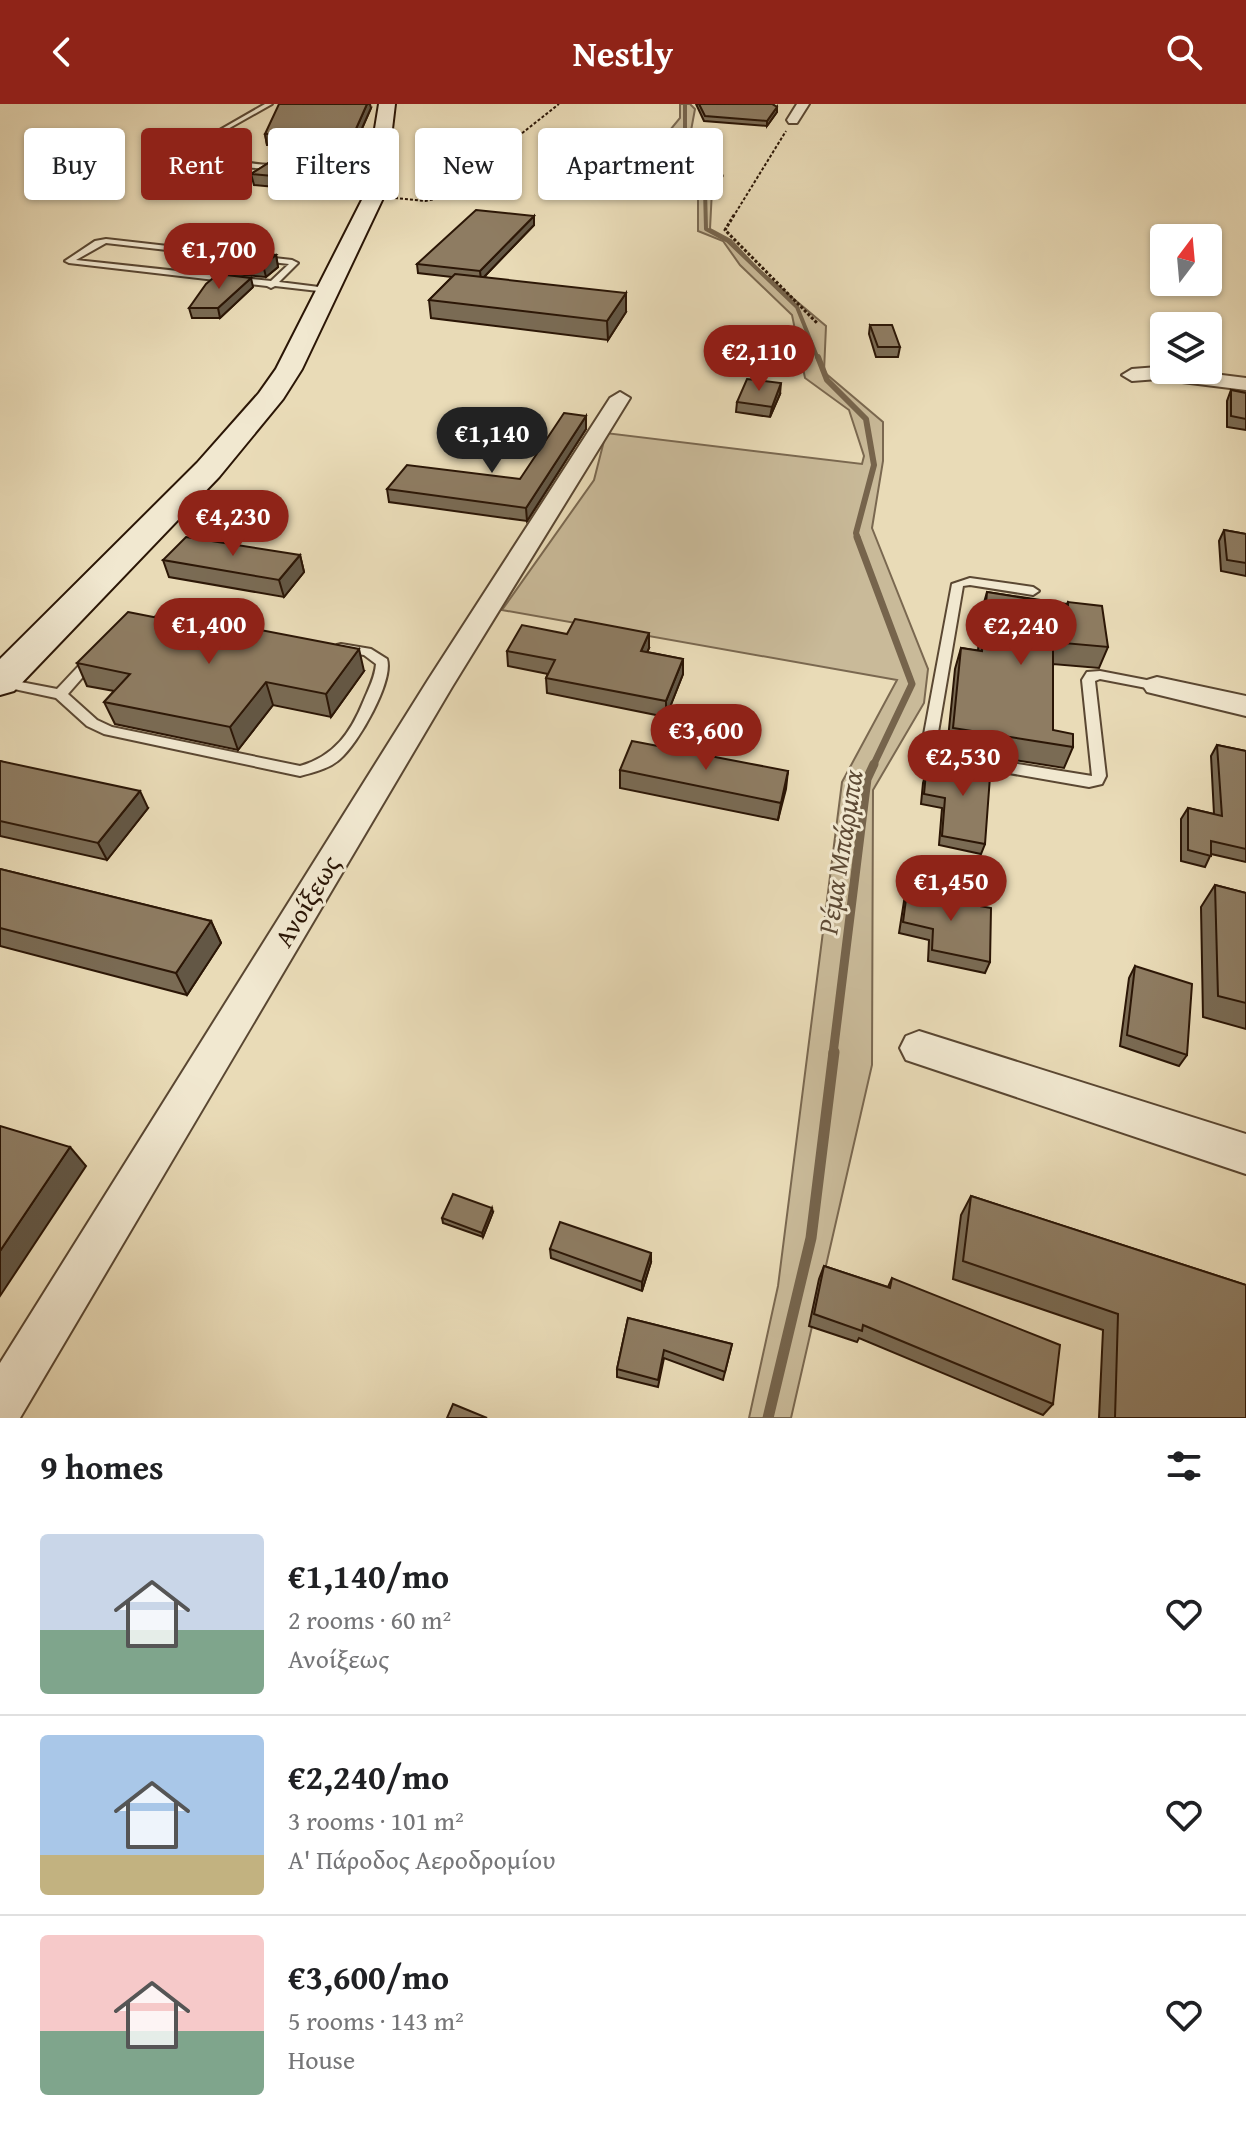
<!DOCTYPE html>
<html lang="en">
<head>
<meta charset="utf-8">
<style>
	:root { --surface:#fff; --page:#f2f2f2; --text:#202124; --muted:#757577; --line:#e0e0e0; --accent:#8f2418 }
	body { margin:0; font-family:"Gentium Book Plus",serif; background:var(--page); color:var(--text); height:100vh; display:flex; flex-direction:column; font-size:30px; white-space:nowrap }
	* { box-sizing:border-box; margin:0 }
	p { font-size:26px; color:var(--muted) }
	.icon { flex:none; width:44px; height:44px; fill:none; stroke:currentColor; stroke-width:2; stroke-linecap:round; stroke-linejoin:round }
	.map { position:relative; height:1314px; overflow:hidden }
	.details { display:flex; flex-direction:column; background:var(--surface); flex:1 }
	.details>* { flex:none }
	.banner { position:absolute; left:24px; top:24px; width:800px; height:72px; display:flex; gap:16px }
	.needle { width:52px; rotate:16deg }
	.buttons { position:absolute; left:1150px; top:120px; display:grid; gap:16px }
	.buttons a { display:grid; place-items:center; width:72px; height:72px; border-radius:8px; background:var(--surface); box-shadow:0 2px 6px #0004; font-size:40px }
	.price { position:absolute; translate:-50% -68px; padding:0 18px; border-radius:28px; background:var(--accent); color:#fff; font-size:26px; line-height:52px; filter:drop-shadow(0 2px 4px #0008) }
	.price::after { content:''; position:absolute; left:50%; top:48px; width:24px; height:18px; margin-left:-12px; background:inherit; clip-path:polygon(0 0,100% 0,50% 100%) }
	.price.current { background:#222; color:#fff }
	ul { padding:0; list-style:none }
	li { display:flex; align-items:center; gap:24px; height:200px; padding:0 40px }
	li+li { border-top:2px solid var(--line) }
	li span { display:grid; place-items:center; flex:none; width:224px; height:160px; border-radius:8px; color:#555 }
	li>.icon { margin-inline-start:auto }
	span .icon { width:96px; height:96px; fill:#fffc; stroke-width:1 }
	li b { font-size:34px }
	h2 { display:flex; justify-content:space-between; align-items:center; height:96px; padding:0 40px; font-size:34px }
	.pill { padding:0 28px; border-radius:8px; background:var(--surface); box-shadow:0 2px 6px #0004; font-size:28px; line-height:72px }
	.pill.current { background:var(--accent); color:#fff }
	header { display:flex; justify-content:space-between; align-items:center; height:104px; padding:0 40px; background:var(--accent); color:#fff; font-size:36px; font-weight:700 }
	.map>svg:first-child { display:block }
</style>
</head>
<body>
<header><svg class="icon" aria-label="back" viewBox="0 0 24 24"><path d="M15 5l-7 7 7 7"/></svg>Nestly<svg class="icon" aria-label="search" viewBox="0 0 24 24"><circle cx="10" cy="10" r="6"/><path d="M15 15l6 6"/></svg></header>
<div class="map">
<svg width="1246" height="1314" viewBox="0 0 1246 1314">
	<rect width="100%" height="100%" fill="#e9dbb7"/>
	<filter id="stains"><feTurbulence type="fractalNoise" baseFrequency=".0025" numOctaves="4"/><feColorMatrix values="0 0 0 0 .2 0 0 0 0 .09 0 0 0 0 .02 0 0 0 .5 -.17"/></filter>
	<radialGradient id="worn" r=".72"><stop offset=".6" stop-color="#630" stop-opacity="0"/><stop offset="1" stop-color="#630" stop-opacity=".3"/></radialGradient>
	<path fill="#c9ba99" stroke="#7a6850" stroke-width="2" d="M680,0h10l5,5 -5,27 15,7 18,33 -11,14 -2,39 21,11 27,29 68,57 -2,46 59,50v39l-11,67 56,141 -4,34 -51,87 -1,275 -81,353h-42l29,-132 64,-504 55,-102 -395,-70 92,-130 12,-47 256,31 2,-8 -15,-46 -44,-32 -13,-63 -52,-50 -17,-24 -25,-10v-42l15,-12c-18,-37 -15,-26 -47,-42l14,-17z"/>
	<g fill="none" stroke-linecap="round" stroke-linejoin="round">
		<polyline stroke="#76644c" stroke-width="4" points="685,0 685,31 700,40 720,70 705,85 706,125 728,137 797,203 818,255"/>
		<polyline stroke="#76644c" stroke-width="6" points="818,253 827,276 866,315 874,361 856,429 858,435"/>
		<polyline stroke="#76644c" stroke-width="7" points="857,433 912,580 873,662"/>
		<polyline stroke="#76644c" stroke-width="9" points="833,950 867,675 874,660"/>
		<polyline stroke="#76644c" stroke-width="11" points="768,1314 811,1134 834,948"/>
		<defs>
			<g id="service">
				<path d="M265,0h7l-62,35c18,22 35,25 62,26l2,3c-30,2 -51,-4 -70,-29z"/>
				<path d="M106,135l186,21 6,3 -19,19 48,6 4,2 -4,2 -52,-6 -4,2 -4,-2 -198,-23 -4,-2 30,-20zM106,139l183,21 -18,17 -195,-21z"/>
				<path d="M970,474l63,9 6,4 -6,4 -63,-10 -7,1 -27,158 8,8 148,24 -10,-96 5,-8 13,-1 62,12 2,3 -2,3 -5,1 -57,-11 -5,2 11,95 -4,8 -13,3 -149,-26c-7,-2 -14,-9 -18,-16l30,-161z"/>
				<polygon points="159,511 241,524 247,528 241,532 155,518 153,515"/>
				<path d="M341,540l30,5 16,10c7,22 -29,85 -47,100 -11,10 -26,13 -40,17l-196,-42 -17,-8 -31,-28 -56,-12v-8l57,11 31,-33h8l2,3 -2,3 -28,32 29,26 15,7 188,39c35,-10 51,-34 64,-66 5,-12 11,-23 12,-36l-12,-9 -27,-4 -2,-3 2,-3z"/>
			</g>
			<g id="minor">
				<polygon points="797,0 809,0 797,19 789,19 787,16"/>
				<polygon points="1158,263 1246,274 1246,286 1158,275 1132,277 1122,271 1132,265"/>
				<polygon points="620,288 630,294 452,583 20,1314 0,1314 0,1259 428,576 610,294"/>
				<polygon points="1157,573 1246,592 1246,612 1147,588 1143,582 1147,576"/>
				<polygon points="919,927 1246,1030 1246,1070 906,956 900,944 906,932"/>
			</g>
			<polygon id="secondary" points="379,0 395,0 384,92 302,265 283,295 219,373 14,587 0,591 0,555 197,359 259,289 276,265 364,92"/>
		</defs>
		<use href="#service" stroke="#5a4732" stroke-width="4"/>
		<use href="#minor" stroke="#5a4732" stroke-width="4"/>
		<use href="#secondary" stroke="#2b1606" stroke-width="4"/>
		<g stroke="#2b1606" stroke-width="2" stroke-dasharray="3 2" stroke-linecap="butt">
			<polyline points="395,94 425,97 440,94 559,0"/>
			<polyline points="733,113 786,27"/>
		</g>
		<polyline stroke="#2b1606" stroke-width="3" stroke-dasharray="3 2" stroke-linecap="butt" points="734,111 725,126 818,220"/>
		<use href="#service" fill="#f1e8d0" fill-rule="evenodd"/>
		<use href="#minor" fill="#f1e8d0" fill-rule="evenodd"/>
		<use href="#secondary" fill="#f1e8d0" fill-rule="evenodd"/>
	</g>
	<g fill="#7a6b54" stroke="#2b1606" stroke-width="2">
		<polygon points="696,0 772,0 777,3 777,8 767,22 704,17"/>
		<polygon points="371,4 353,45 365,45 367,56 366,62 330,88 254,81 251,70 301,38 267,41 265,30"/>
		<polygon points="534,112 534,121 484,173 626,208 608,236 431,214 429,196 452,173 418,169 417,160"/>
		<polygon points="276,151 278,163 266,173 233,170 230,157"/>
		<polygon points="253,183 220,214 192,214 189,204"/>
		<polygon points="870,221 900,243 898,253 876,253 869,230"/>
		<polygon points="1231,286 1246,289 1246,326 1227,323 1227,297"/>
		<polygon points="780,290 770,313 736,308 737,298"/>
		<polygon points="586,312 586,325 527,417 389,398 387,385 520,375"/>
		<polygon points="1224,426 1246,430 1246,472 1221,467 1219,437"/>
		<polygon points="300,451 304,468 284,493 169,473 163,456"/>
		<polygon points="987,488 1067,500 1068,498 1108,543 1099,564 1053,560 1053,626 1073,643 1064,664 947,645 955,565 961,544 978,547 981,509"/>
		<polygon points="649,544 647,548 683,555 683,570 666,613 547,589 546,574 548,570 508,562 507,547"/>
		<polygon points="77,559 364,567 331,613 273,601 238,646 115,620 104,598 114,587 87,582"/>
		<polygon points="1217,641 1246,647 1246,758 1211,750 1205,763 1181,757 1181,715 1188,704 1214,710 1211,652"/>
		<polygon points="948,652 985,740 981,750 939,741 942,704 921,700 923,679 926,669 944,672"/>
		<polygon points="0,657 148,704 107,756 0,732"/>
		<polygon points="620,666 788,667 778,716 620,684"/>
		<polygon points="0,765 211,817 221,839 187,891 0,842"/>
		<polygon points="908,780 940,795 990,858 985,869 928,857 929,836 899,829 905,791"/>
		<polygon points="1215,781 1246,789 1246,925 1203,913 1201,803"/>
		<polygon points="1135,862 1187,951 1179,962 1120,942 1129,874"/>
		<polygon points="971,1092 1246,1181 1246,1314 1099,1314 1103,1226 953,1175 961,1111"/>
		<polygon points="493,1108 483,1133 443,1119 442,1114"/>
		<polygon points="550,1145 651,1158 642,1187 551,1154"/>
		<polygon points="824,1162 888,1183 892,1174 1053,1300 1043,1311 859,1234 857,1238 809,1222 819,1175"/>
		<polygon points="628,1214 732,1240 723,1276 664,1254 658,1283 617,1273 617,1265"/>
	</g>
	<g fill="#635745" stroke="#2b1606" stroke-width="2">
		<polygon points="367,0 370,0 371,4 348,56 347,45"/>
		<polygon points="777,3 777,8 767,22 767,17"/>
		<polygon points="319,27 321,37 267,41 265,30"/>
		<polygon points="365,45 367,56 366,62 330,88 328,77"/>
		<polygon points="534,112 534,121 481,176 480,167"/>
		<polygon points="276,151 278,163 266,173 263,161"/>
		<polygon points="251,174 253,183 220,214 218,204"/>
		<polygon points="626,189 626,208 608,236 607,217"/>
		<polygon points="781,279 780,290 770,313 772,303"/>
		<polygon points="586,312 586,325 527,417 526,404"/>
		<polygon points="300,451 304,468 284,493 279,476"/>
		<polygon points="649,529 649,544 641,562 641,547"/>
		<polygon points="359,545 364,567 331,613 326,590"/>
		<polygon points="683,555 683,570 666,613 666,597"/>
		<polygon points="266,578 273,601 238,646 230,623"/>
		<polygon points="788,667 786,685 778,716 781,699"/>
		<polygon points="140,687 148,704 107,756 98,739"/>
		<polygon points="211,817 221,839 187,891 176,869"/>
		<polygon points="70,1043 86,1062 0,1192 0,1147"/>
		<polygon points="492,1104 493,1108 483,1133 482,1129"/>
		<polygon points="651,1149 651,1158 642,1187 642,1178"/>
	</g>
	<g fill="#8e7c62" stroke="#2b1606" stroke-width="2">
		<polygon points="279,0 367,0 347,45 365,45 364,51 328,77 251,70 319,27 265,30"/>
		<polygon points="699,0 772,0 777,3 767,17 705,12"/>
		<polygon points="476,106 534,112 480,167 417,160"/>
		<polygon points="243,147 276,151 263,161 230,157"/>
		<polygon points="218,170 251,174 218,204 189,204 206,180"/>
		<polygon points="455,170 626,189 607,217 429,196"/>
		<polygon points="870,221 892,221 900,243 878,243"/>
		<polygon points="747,275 781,279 772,303 737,298"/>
		<polygon points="1231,286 1246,289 1246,315 1231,312"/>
		<polygon points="564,309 586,312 526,404 387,385 407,361 520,375"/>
		<polygon points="1224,426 1246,430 1246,459 1227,456"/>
		<polygon points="186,433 300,451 279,476 163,456"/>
		<polygon points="987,488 1068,501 1068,498 1102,502 1108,543 1053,538 1053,626 1073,630 1073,643 953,624 961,544 982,547"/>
		<polygon points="128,508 224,527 230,520 359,545 326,590 266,578 230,623 104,598 130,570 77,559"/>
		<polygon points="575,515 649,529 641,547 683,555 666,597 546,574 555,556 507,547 522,521 567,530"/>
		<polygon points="632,637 788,667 781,699 620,666"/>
		<polygon points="1217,641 1246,647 1246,745 1211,737 1211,752 1188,746 1188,704 1222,712"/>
		<polygon points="948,652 991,659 985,740 942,732 945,694 924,690 926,669 945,673"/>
		<polygon points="0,657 140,687 98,739 0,717"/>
		<polygon points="0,765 211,817 176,869 0,824"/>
		<polygon points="908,780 941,787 940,795 991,804 990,858 932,846 933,825 903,818"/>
		<polygon points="1215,781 1246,789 1246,899 1218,892"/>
		<polygon points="1135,862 1192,880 1187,951 1127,931"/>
		<polygon points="0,1022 70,1043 0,1147"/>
		<polygon points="453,1090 492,1104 482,1129 442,1114"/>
		<polygon points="971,1092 1246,1181 1246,1314 1115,1314 1118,1210 963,1157"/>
		<polygon points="560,1118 651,1149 642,1178 550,1145"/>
		<polygon points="824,1162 890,1184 892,1174 1060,1241 1053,1300 863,1221 862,1227 814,1210"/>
		<polygon points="628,1214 732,1240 725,1268 664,1246 658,1276 617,1265"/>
		<polygon points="453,1300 487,1314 447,1314"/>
	</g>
	<g text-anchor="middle" stroke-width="6" stroke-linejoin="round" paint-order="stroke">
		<g font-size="26" fill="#2b1606" stroke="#f1e8d0">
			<text transform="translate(307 797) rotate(-59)" y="9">Ανοίξεως</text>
		</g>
		<g font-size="28" font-style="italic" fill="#5d4a35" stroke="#f1e8d0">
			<text transform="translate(840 748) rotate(-81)" y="10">Ρέμα Μπάρμπα</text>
		</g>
	</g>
	<rect width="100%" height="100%" filter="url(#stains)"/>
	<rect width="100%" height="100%" fill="url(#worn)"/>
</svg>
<div class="buttons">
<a><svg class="needle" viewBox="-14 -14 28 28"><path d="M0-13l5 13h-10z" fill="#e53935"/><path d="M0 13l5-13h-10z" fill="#757577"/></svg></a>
<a><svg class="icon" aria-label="layers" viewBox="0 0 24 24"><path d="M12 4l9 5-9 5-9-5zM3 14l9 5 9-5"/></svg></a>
</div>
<b class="price" style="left:219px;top:187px">€1,700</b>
<b class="price" style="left:759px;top:289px">€2,110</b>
<b class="price current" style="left:492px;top:371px">€1,140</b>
<b class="price" style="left:233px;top:454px">€4,230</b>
<b class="price" style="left:209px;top:562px">€1,400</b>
<b class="price" style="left:1021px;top:563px">€2,240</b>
<b class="price" style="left:706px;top:668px">€3,600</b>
<b class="price" style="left:963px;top:694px">€2,530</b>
<b class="price" style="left:951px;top:819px">€1,450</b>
<div class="banner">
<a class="pill">Buy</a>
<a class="pill current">Rent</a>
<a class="pill">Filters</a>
<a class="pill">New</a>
<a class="pill">Apartment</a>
</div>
</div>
<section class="details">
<h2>9 homes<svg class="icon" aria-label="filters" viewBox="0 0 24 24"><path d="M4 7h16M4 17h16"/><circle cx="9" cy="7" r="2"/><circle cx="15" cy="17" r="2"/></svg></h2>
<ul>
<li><span style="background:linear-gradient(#c9d6e8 60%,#7fa58c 0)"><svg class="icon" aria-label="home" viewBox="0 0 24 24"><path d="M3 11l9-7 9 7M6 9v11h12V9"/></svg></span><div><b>€1,140/mo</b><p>2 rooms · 60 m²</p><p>Ανοίξεως</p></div><svg class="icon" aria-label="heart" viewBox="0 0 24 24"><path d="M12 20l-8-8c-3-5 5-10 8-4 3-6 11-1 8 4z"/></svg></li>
<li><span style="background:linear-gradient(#a9c7e8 75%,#c2b280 0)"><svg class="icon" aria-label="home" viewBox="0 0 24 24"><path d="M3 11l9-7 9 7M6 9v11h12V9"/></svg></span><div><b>€2,240/mo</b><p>3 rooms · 101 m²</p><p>Α' Πάροδος Αεροδρομίου</p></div><svg class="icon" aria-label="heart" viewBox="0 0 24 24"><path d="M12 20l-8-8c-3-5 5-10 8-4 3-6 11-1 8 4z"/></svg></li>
<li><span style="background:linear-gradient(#f6c9c9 60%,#7fa58c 0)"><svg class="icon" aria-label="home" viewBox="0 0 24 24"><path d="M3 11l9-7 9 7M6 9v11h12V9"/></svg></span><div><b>€3,600/mo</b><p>5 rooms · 143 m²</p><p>House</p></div><svg class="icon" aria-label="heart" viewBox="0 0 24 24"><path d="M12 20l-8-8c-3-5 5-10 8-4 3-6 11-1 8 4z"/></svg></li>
</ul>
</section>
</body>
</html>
